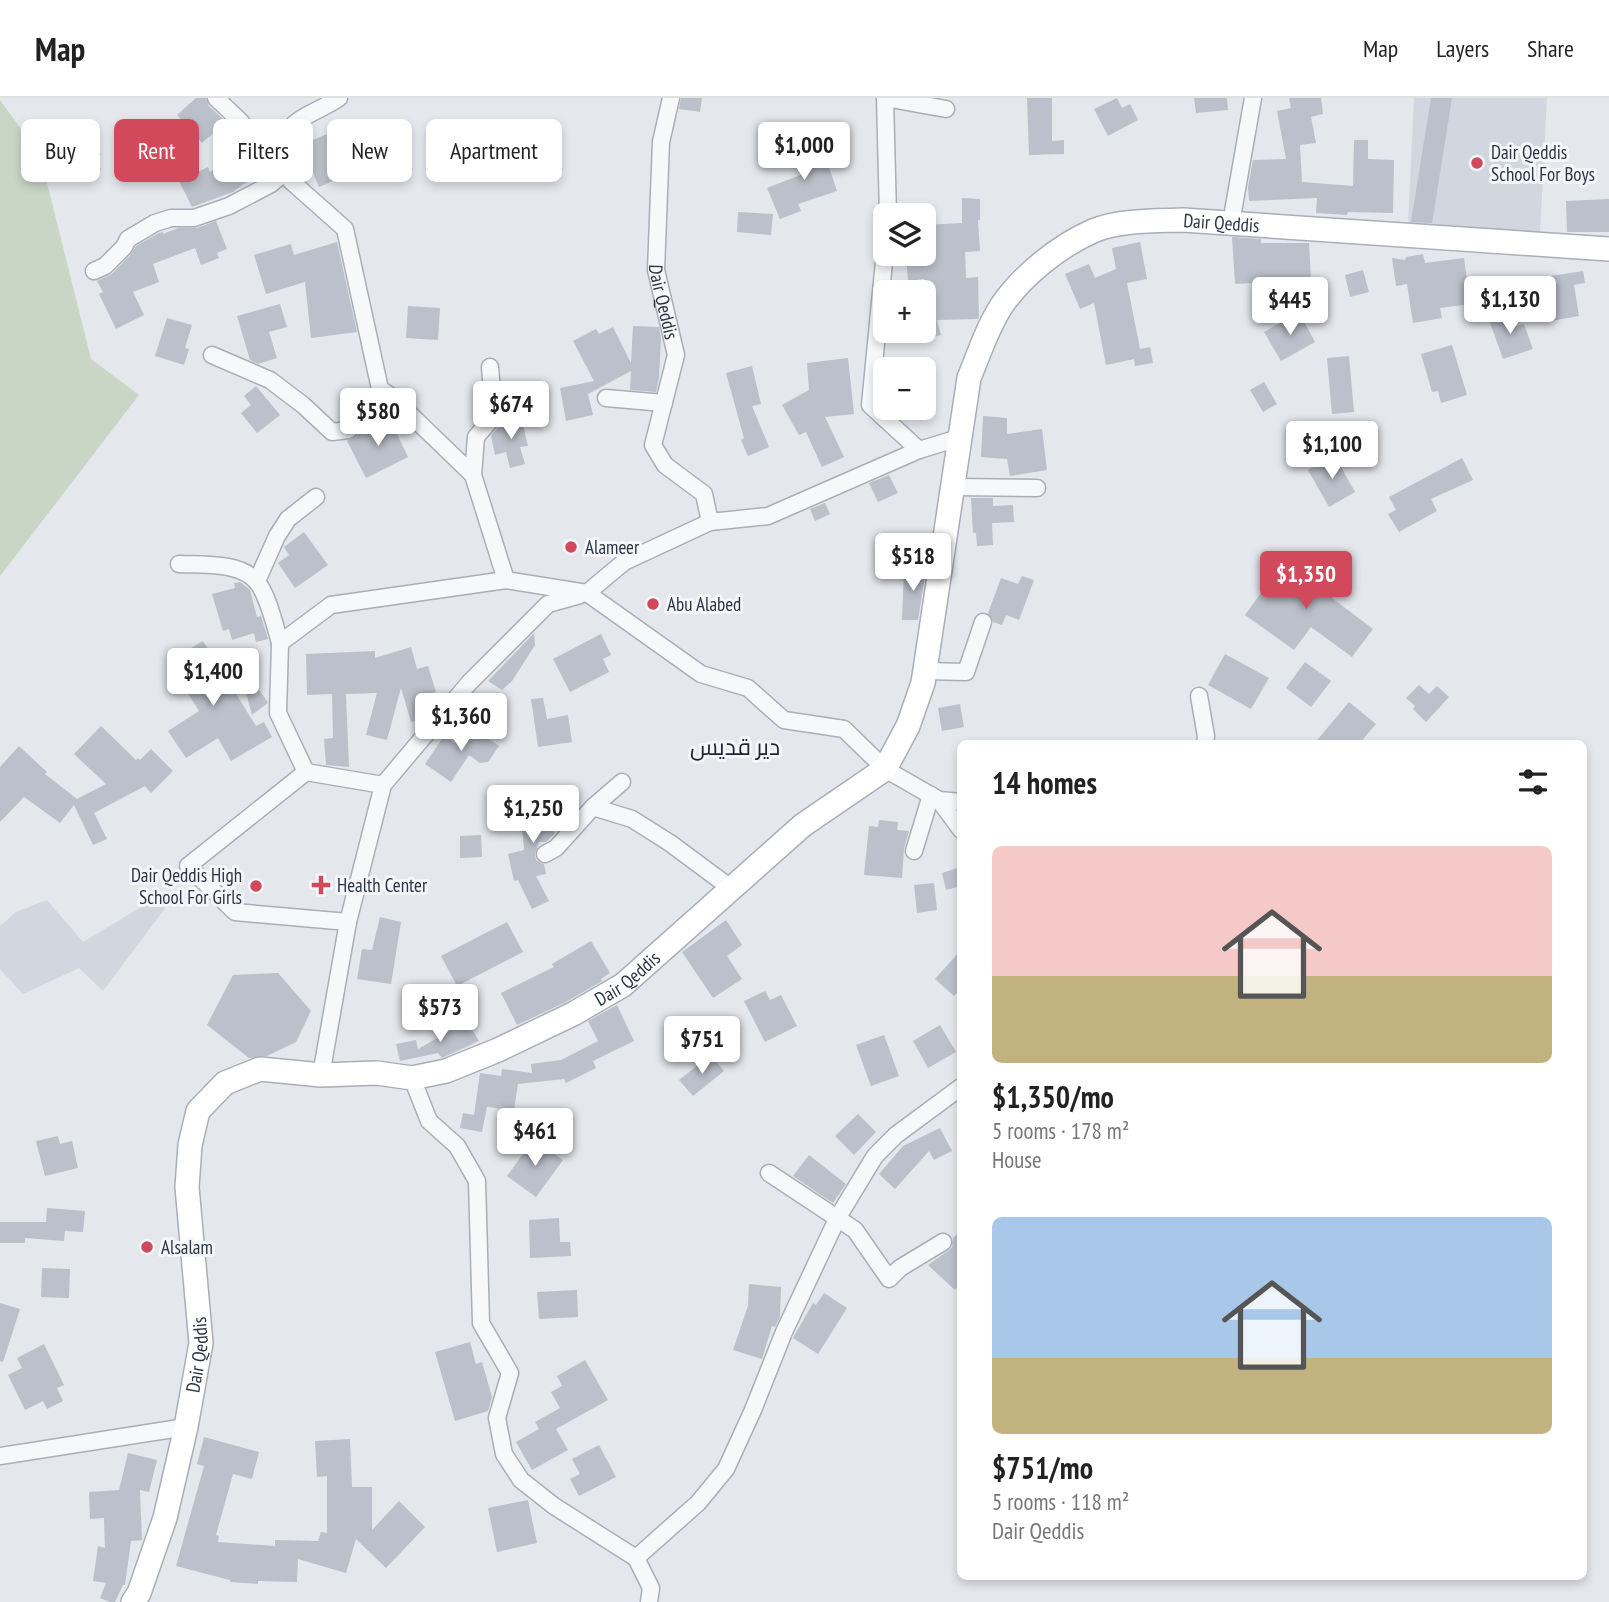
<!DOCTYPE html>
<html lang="en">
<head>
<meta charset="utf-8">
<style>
	:root { --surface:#fff; --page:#f6f6f6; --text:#222; --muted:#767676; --line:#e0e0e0; --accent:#d1495b }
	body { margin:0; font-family:"PT Sans Narrow",Cairo,sans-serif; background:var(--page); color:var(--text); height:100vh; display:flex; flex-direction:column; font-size:26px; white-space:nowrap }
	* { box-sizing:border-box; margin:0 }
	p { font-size:23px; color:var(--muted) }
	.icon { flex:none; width:38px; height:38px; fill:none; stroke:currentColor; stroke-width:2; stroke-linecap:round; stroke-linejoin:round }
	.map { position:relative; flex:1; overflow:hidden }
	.side { position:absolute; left:957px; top:642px; width:630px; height:840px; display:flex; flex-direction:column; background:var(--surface); border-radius:10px; box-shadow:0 4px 10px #0003 }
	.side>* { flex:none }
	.banner { position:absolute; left:21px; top:21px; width:665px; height:63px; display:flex; gap:14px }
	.fabs { position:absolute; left:873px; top:105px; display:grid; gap:14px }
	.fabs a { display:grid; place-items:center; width:63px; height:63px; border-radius:10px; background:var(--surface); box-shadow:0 4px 10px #0003; font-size:35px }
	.price { position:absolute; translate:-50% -60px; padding:0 16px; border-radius:7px; background:#fff; color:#222; font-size:23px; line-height:46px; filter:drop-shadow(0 2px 4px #0008) }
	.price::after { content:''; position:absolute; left:50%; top:42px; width:21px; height:16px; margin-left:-10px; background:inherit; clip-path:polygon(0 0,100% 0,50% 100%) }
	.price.on { background:var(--accent); color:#fff }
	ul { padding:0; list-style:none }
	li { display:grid; align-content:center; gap:14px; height:371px; padding:0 35px }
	li span { display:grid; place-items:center; height:217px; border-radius:10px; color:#555 }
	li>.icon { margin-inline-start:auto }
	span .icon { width:126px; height:126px; fill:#fffc; stroke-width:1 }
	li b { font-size:30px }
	h2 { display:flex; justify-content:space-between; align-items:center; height:84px; padding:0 35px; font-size:30px }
	.tag { padding:0 24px; border-radius:10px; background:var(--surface); box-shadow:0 4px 10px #0003; font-size:24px; line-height:63px }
	.tag.on { background:var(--accent); color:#fff }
	header { display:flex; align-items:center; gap:42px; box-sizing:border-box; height:98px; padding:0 35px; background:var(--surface); border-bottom:2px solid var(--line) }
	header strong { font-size:33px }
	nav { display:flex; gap:38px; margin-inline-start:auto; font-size:24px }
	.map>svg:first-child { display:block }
</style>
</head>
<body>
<header>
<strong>Map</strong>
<nav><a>Map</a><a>Layers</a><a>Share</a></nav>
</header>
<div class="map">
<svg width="1609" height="1504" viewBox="0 0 1609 1504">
	<rect width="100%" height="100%" fill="#e4e7ec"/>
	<g fill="#d2d6de">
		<polygon points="1414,0 1547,0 1540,135 1408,129"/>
		<polygon points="47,802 83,844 153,802 166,809 103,893 79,870 23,896 0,871 0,828 16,814"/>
	</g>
	<polygon fill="#c9d6c5" points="0,2 40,57 91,261 139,297 0,478"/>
	<g fill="#bbc0ca">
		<polygon points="196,0 206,0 209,8 226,24 202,45 177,17"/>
		<polygon points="681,0 702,0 700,14 679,11"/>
		<polygon points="1027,0 1052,0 1052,43 1064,42 1064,56 1029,57"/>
		<polygon points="1117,0 1122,10 1130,6 1138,22 1108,38 1094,11"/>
		<polygon points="1194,0 1227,0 1228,12 1196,15"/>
		<polygon points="1289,0 1321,0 1323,16 1311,19 1316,45 1300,47 1302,84 1353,88 1354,42 1368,42 1368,61 1394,62 1393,115 1348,114 1347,117 1316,115 1317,100 1249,103 1248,89 1253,62 1286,61 1277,13 1291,10"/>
		<polygon points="1431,0 1452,0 1432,125 1411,124"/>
		<polygon points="351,26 369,68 319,89 301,47"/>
		<polygon points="490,32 491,52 443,55 442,35"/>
		<polygon points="76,34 101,56 82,77 57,55"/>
		<polygon points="820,42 837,93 798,106 801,113 780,121 767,90 808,74 799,49"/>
		<polygon points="246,47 266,70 233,94 192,109 179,83 208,69 210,74"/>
		<polygon points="962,100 980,101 980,122 978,122 980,153 965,154 966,180 978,179 979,219 978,221 937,222 941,237 924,242 924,181 908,183 906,156 924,156 924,127 962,125"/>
		<polygon points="1609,101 1609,134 1567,134 1566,103"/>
		<polygon points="738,114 773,116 771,137 737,134"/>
		<polygon points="216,123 227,151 217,155 219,160 201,167 195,150 153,166 159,184 133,194 144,217 116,231 99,196 103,194 97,183 112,176 131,156 136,148 159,135 163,134 163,136 178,130 197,130"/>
		<polygon points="1232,139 1261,141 1261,145 1309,145 1312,201 1269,204 1268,184 1235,186"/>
		<polygon points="337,144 357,234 311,240 305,184 266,196 254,157 291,146 294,157"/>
		<polygon points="1140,144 1147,181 1127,185 1140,251 1150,249 1153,265 1135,268 1134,261 1106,267 1094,205 1080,211 1065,176 1089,166 1095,180 1116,171 1112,150"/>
		<polygon points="1423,156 1425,165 1464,160 1470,206 1440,210 1442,220 1413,225 1407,186 1396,188 1392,160 1405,162 1406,159"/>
		<polygon points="1363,172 1369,194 1350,199 1345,177"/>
		<polygon points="1583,173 1585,185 1574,187 1579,218 1545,224 1538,180"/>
		<polygon points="280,206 287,229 269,234 277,260 258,266 250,262 237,218"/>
		<polygon points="408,208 440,210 438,242 406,240"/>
		<polygon points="1299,214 1315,244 1281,263 1264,234"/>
		<polygon points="1511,215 1516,228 1524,226 1533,251 1503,261 1489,222"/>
		<polygon points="167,220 192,227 185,250 189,251 184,267 155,258"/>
		<polygon points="633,228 659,229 661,240 659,280 656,294 630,292 631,273 588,296 593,317 566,323 560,290 594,283 573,243 596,231 599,236 613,229 631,265"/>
		<polygon points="1452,247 1467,297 1441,305 1438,293 1432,294 1421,256"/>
		<polygon points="1349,258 1354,314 1332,316 1327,260"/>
		<polygon points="848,260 854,316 825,319 844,359 822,369 806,334 799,337 782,307 809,292 807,265"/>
		<polygon points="752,268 761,306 752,308 769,349 748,358 741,342 744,340 726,275"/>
		<polygon points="1264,284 1277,306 1263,314 1250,292"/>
		<polygon points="256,288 280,317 257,335 241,315 251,307 244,298"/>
		<polygon points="521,318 528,348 520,349 525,366 510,370 506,354 495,357 491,338 503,323"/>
		<polygon points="983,318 1007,320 1007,336 1042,331 1047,372 1010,378 1007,361 981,359"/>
		<polygon points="389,319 408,359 366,380 347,343"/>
		<polygon points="1334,357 1355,394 1329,409 1308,372"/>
		<polygon points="1462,360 1473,382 1431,401 1437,413 1399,434 1388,416 1396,412 1389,399"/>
		<polygon points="889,377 898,395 878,404 869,385"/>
		<polygon points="971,400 993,400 993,408 1013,407 1014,424 992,425 993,447 977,448 976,435 973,435"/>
		<polygon points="825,405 830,416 815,423 810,411"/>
		<polygon points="304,434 328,467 295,490 278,465 289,457 284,449"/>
		<polygon points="895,436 901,464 884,469 877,440"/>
		<polygon points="1286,460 1335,496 1332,500 1373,531 1352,559 1311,529 1294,552 1245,517"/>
		<polygon points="904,471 926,472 918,522 902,522"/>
		<polygon points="1022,478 1034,482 1019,522 1006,517 1002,527 993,524 988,515 1001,480 1018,486"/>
		<polygon points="240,484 250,492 257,519 261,518 268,541 256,544 254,535 232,542 229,531 223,533 212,496 235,490 234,485"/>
		<polygon points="534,535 535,547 512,583 502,592 488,583"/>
		<polygon points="601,536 611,557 603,561 609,574 570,594 553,561"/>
		<polygon points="203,543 256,628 264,624 272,639 231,663 218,640 186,660 168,633 199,613 168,564"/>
		<polygon points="411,549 417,571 428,568 436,594 426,597 431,613 427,619 411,624 401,590 387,642 366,637 377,595 346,596 349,669 326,667 324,641 333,640 332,596 307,597 306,556 375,553 375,560"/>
		<polygon points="1225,556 1269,580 1251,611 1208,587"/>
		<polygon points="241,564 268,605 252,617 238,565"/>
		<polygon points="1305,564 1331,583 1311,609 1286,590"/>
		<polygon points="1419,587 1429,596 1437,588 1449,599 1426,624 1413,611 1415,608 1406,600"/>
		<polygon points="543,600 547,621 568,617 572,644 538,649 531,601"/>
		<polygon points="1349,604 1376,626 1359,646 1314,646"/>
		<polygon points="960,606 964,629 942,633 938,610"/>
		<polygon points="467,627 499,648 488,664 480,665 469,657 451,684 425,666 444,638 455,645"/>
		<polygon points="101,628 136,662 138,660 140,662 151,651 173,673 151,695 145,688 94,715 107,741 93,747 74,707 60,725 24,699 0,724 0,669 19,648 47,674 45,676 77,701 106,686 74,656"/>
		<polygon points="550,693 554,736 546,744 539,744 535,756 536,762 544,766 546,776 536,778 549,803 532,811 518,782 514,783 508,756 524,752 519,696"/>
		<polygon points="879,722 898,724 897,732 909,733 904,751 902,780 864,777 869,728 878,729"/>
		<polygon points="481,737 482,759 460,760 460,738"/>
		<polygon points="961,769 961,788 946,792 942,775"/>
		<polygon points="934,785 937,812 917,815 914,787"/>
		<polygon points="380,819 401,824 391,886 357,881 362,851 372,852"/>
		<polygon points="726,822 742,847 727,858 742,881 713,900 682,854"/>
		<polygon points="507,824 523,854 457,888 441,858"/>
		<polygon points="591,843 610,875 601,881 602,883 566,904 517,927 501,895 554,869 552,866"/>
		<polygon points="961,852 961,891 954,898 935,881"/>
		<polygon points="278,875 311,913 296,944 267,958 249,960 207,927 233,877"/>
		<polygon points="765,893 770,902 781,897 797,928 765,944 744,903"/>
		<polygon points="617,907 634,943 593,963 596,970 566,985 564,981 518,986 514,1012 526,1014 522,1037 509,1035 513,1012 487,1009 482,1034 460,1030 463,1015 474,1017 480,975 501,978 502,971 532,975 531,966 561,962 598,943 588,923"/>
		<polygon points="467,923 479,943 442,960 438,955 400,963 396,946 416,942 418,951"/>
		<polygon points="940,927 956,954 928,970 913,943"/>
		<polygon points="884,937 899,978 871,988 856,947"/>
		<polygon points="711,957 724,973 693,998 679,982"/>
		<polygon points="858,1016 876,1034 854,1057 835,1038"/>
		<polygon points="940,1030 952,1053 934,1062 929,1053 895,1091 879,1076 903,1048"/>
		<polygon points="58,1038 60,1046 72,1043 78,1070 45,1078 36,1043"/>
		<polygon points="534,1041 563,1062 536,1099 507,1078"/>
		<polygon points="809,1057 846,1086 833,1105 793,1078"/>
		<polygon points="47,1110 85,1113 83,1134 65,1133 64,1143 25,1140 25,1145 0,1145 0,1124 46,1124"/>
		<polygon points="559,1120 560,1144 570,1144 571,1158 530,1160 529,1122"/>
		<polygon points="961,1132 961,1185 955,1192 928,1167 952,1150 953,1140"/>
		<polygon points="42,1170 70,1171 69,1200 41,1199"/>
		<polygon points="749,1186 781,1189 780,1219 775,1229 772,1228 762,1261 733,1252 748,1208"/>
		<polygon points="577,1192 578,1219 539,1221 537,1194"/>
		<polygon points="824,1195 847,1210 818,1256 793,1240 813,1205 816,1207"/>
		<polygon points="0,1205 20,1211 3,1264 0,1263"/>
		<polygon points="470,1244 476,1266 482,1264 492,1299 488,1313 455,1323 435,1254"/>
		<polygon points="44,1246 64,1287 57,1290 63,1303 47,1311 43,1303 25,1312 8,1277 22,1270 17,1260"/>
		<polygon points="585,1262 608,1302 556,1331 568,1352 532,1372 516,1344 539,1331 535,1324 560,1310 551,1294 562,1288 557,1278"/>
		<polygon points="204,1339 259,1354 252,1381 233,1376 216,1437 219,1438 218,1444 275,1448 275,1442 318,1443 321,1434 327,1435 327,1378 317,1379 315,1343 350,1341 352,1389 372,1389 372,1432 399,1403 425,1429 386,1470 356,1441 346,1475 298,1461 297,1484 258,1483 258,1486 230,1484 230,1482 176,1468 204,1368 197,1366"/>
		<polygon points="599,1347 616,1379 579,1398 570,1381 580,1376 572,1361"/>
		<polygon points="128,1355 157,1362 149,1394 140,1392 142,1442 131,1443 125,1487 123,1487 115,1504 110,1504 100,1500 106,1485 93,1483 98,1448 105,1450 104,1420 90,1421 89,1394 119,1392"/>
		<polygon points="528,1402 537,1445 497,1454 488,1410"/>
	</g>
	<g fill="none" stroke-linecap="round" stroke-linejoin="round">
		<defs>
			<g id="street">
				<polyline points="216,0 239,22 292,84 345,131 380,291 392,299 473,377 506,482 587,495"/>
				<path id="s1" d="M671,0l-10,44 -5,128 20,85 -23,90 12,20 39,29 6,28"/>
				<path d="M268,58c9,-13 18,-26 30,-35 13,-9 28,-14 41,-23"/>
				<polyline points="888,117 885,0 946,11"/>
				<polyline points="1231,125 1253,0"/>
				<polyline points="886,143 870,307 919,352"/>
				<polyline points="94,173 105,168 124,149 128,141 155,125 171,120 194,120 229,108 271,86 284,75"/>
				<polyline points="212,257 270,282 303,307 332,334 348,332 392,299"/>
				<polyline points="606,300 664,305"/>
				<polyline points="473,377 476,339 494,318 490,269"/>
				<polyline points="954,389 1037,390"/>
				<path d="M179,466c24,1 62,-2 78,18 11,13 18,44 23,61"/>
				<polyline points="257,483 277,438 288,421 316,399"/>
				<polyline points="925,573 966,574 983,524"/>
				<polyline points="1199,598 1206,638 1205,646"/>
				<polyline points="306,674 383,687"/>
				<polyline points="939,702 961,704"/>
				<polyline points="593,709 632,721 670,745 732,791"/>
				<polyline points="961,732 939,702 885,671 844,631 784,622 748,590 701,576 587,495 624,464 710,424 768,418 919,352 962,339"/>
				<polyline points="914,753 931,697"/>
				<polyline points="545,756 556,750 593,709 622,684"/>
				<polyline points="348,824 235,814 188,768 306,674 278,615 280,545 331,507 506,482"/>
				<polyline points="321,977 348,824 383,687 469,585 548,506 580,497"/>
				<polyline points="412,980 429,1023 457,1048 477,1083 481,1225 510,1275 497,1320 504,1356 521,1382 554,1408 636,1460"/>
				<polyline points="769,1075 855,1132 889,1181 900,1170 943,1144"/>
				<polyline points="0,1358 186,1329"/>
				<polyline points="649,1504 651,1490 636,1460 698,1405 726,1371 753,1312 784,1234 838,1119 875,1058 896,1037 961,989"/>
			</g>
			<g id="secondary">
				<path id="s2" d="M133,1504l6,-9 26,-75 21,-91 15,-84 -14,-156 3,-42 8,-34 27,-28 35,-14 61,6 56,-2 35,5 34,-7 52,-21 75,-36 50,-29 180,-160 82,-56 23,-43 15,-43 46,-305c10,-24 18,-50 33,-73 21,-30 57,-59 91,-74 26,-11 63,-10 90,-11l426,29"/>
			</g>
		</defs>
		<use href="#street" stroke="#a9aeb7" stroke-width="19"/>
		<use href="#secondary" stroke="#a9aeb7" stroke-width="26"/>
		<use href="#street" stroke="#f7f8fa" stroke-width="16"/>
		<use href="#secondary" stroke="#fff" stroke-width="23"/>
	</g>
	<g fill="#d1495b" stroke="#f4f6f9" stroke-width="2.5">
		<circle cx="1477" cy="65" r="7"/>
		<circle cx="571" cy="449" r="7"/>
		<circle cx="653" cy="506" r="7"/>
		<path d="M317.5 776.5h7v7h7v7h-7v7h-7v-7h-7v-7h7z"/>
		<circle cx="256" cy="788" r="7"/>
		<circle cx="147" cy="1149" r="7"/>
	</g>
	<g text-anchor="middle" stroke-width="6" stroke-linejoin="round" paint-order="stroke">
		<g font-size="19" fill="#2b3445" stroke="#f4f6f9" text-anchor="start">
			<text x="1491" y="61">Dair Qeddis<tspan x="1491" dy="22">School For Boys</tspan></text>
			<text x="585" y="456">Alameer</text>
			<text x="667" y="513">Abu Alabed</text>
			<text x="242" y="784" text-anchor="end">Dair Qeddis High<tspan x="242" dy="22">School For Girls</tspan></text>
			<text x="337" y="794">Health Center</text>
			<text x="161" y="1156">Alsalam</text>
		</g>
		<g font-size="19" fill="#2b3445" stroke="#f4f6f9">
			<text dy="7" stroke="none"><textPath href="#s2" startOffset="2035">Dair Qeddis</textPath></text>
			<text dy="7" stroke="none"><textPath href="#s1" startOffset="206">Dair Qeddis</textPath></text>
			<text dy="7" stroke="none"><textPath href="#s2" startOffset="971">Dair Qeddis</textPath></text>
			<text dy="7" stroke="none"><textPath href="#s2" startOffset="257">Dair Qeddis</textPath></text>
		</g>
		<g font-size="23" fill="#1d2536" stroke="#f4f6f9">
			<text x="735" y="657">دير قديس</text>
		</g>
	</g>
</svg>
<div class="fabs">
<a><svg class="icon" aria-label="layers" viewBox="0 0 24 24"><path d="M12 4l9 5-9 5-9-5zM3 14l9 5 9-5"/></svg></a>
<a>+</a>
<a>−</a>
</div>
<b class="price" style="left:804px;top:84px">$1,000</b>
<b class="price" style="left:1510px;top:238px">$1,130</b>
<b class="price" style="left:1290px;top:239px">$445</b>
<b class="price" style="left:511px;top:343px">$674</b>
<b class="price" style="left:378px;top:350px">$580</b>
<b class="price" style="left:1332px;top:383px">$1,100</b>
<b class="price" style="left:913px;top:495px">$518</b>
<b class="price on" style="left:1306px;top:513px">$1,350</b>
<b class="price" style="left:213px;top:610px">$1,400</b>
<b class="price" style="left:461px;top:655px">$1,360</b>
<b class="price" style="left:533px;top:747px">$1,250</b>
<b class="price" style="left:440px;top:946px">$573</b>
<b class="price" style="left:702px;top:978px">$751</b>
<b class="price" style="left:535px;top:1070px">$461</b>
<div class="banner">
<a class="tag">Buy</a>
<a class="tag on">Rent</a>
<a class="tag">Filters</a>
<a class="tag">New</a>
<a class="tag">Apartment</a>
</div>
<section class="side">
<h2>14 homes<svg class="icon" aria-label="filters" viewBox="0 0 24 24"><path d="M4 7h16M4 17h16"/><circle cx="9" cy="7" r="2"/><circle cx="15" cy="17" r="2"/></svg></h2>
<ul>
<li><span style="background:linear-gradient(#f6c9c9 60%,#c2b280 0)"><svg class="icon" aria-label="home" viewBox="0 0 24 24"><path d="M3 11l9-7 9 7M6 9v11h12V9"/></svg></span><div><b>$1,350/mo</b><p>5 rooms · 178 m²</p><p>House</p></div></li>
<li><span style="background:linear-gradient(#a9c7e8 65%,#c2b280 0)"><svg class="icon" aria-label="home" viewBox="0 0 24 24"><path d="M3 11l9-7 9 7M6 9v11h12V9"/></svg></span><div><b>$751/mo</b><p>5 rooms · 118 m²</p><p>Dair Qeddis</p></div></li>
</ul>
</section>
</div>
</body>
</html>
